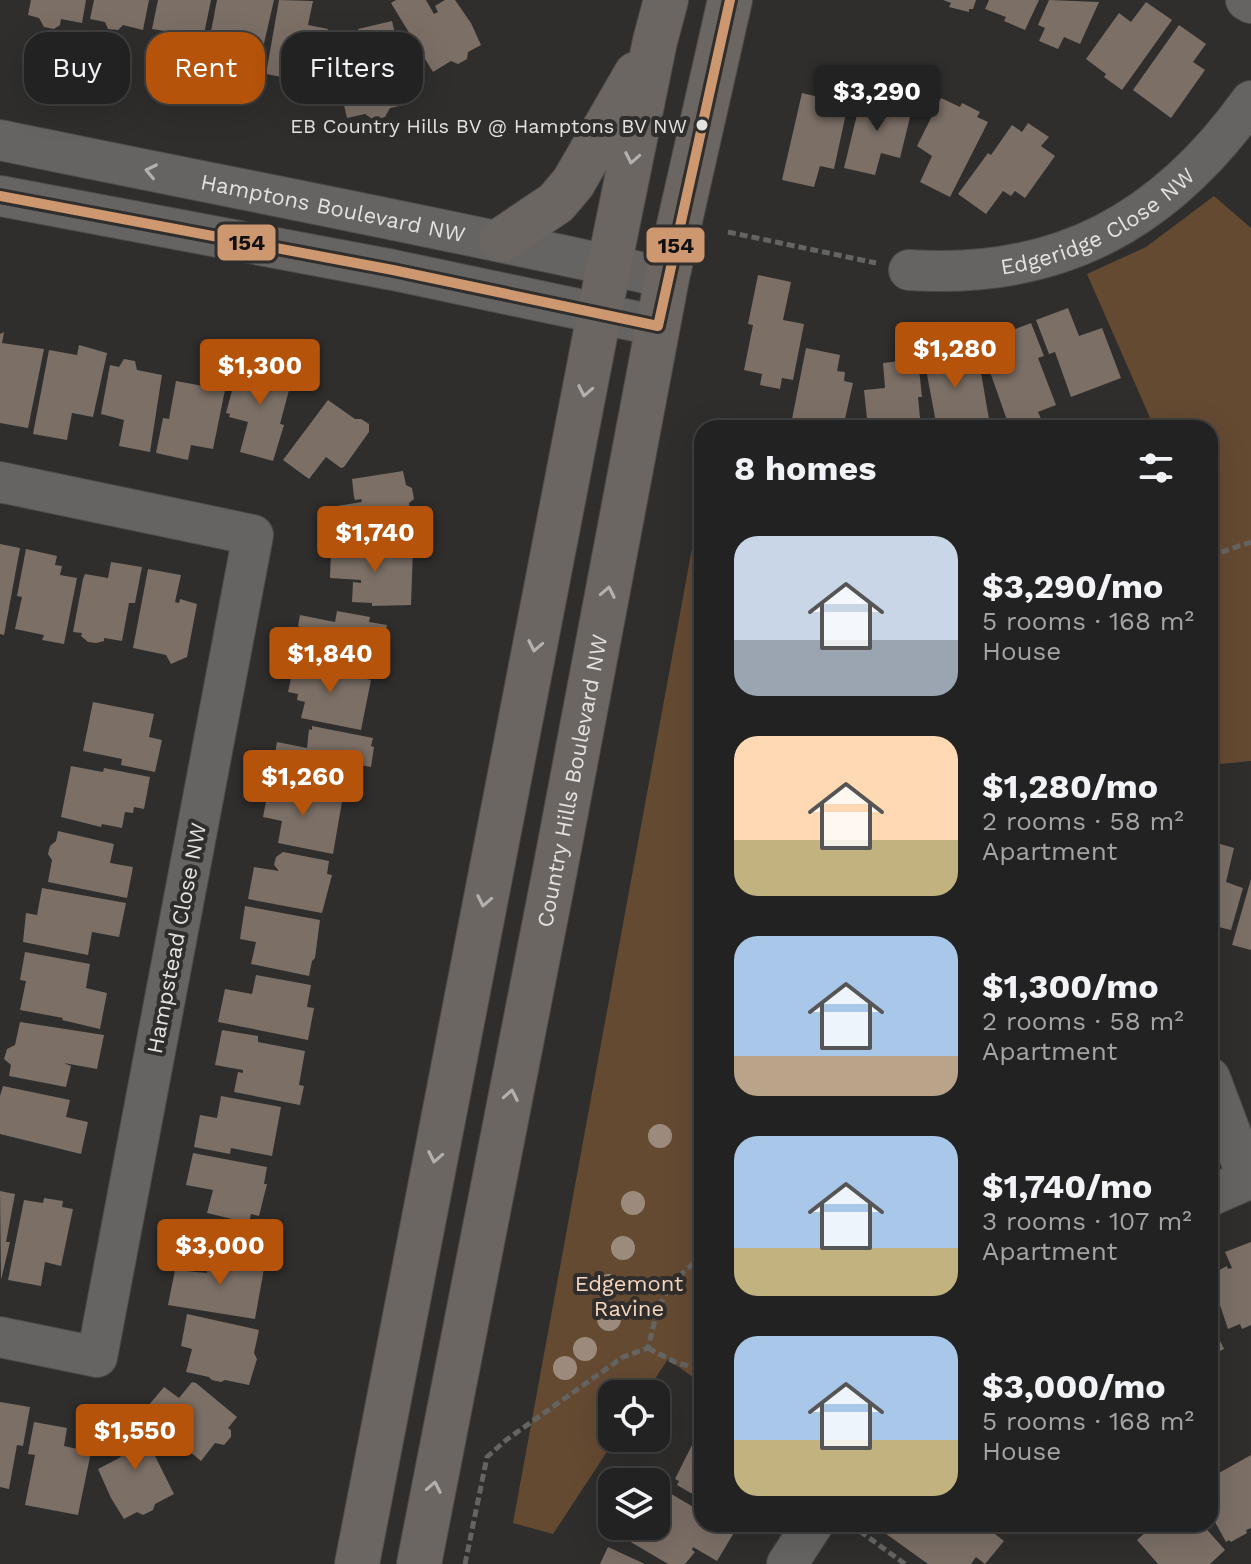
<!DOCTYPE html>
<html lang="en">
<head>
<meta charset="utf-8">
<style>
	:root { --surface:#232222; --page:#2b2a2a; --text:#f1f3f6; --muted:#a3a4a5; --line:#403f40; --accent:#b45309 }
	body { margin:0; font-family:"Work Sans",sans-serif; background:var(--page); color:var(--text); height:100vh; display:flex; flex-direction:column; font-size:30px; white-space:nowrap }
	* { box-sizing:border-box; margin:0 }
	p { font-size:26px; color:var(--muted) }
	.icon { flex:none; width:44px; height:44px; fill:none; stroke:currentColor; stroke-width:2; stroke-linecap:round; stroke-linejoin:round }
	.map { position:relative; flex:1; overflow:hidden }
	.details { position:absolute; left:694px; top:420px; width:524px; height:1112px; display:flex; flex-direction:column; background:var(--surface); border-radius:24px; box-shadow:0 8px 32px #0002,0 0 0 2px var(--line) }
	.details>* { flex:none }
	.guide { position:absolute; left:24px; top:32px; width:550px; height:72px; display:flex; gap:16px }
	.controls { position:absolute; left:598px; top:1380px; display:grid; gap:16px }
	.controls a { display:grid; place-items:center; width:72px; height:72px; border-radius:16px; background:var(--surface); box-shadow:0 8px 32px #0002,0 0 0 2px var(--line); font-size:40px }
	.price { position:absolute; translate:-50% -68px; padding:0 18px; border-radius:8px; background:var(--accent); color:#fff; font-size:26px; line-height:52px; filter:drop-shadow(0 2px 4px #0008) }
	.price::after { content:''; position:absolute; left:50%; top:48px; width:24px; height:18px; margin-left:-12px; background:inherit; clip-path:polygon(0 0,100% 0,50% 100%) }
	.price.current { background:#222; color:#fff }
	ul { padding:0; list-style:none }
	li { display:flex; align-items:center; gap:24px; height:200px; padding:0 40px }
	li span { display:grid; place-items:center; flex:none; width:224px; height:160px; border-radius:24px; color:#555 }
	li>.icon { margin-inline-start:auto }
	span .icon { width:96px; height:96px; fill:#fffc; stroke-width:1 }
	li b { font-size:34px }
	h2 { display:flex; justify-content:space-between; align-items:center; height:96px; padding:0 40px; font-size:34px }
	.tag { padding:0 28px; border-radius:24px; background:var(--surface); box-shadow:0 8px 32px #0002,0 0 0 2px var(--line); font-size:28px; line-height:72px }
	.tag.current { background:var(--accent); color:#fff }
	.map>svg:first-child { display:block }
</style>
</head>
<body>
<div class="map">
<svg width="1251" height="1564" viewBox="0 0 1251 1564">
	<rect width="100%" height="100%" fill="#2f2e2d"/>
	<g fill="#654a32">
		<polygon points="1214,196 1251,228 1251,761 1210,765 1210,428 1147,428 1151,420 1087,274 1146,247"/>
		<polygon points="702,494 702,1384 668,1359 645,1394 612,1394 612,1438 616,1438 553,1534 513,1523"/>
	</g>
	<g fill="#7b6f66">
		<polygon points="31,0 86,0 82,23 61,19 60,25 54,29 44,27 39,18 28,15"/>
		<polygon points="94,0 149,0 143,30 123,25 118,30 108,29 105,22 90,19"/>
		<polygon points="158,0 211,0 203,39 190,36 189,40 183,43 176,41 170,36 171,32 152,29"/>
		<polygon points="217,0 274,0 262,52 242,48 237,53 227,51 224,45 209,42"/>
		<polygon points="279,0 313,1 308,25 328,29 317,84 307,82 301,86 292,85 287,78 266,74"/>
		<polygon points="396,0 426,0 434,14 438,12 435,6 445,0 455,0 471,23 481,45 468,52 467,59 458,64 451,61 433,72 391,3"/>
		<polygon points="943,0 976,0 973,9 969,9 969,12 949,7 951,3"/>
		<polygon points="989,0 1039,0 1025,30 1004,21 1006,17 985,9"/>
		<polygon points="1049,0 1099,2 1080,44 1064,37 1058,49 1039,41 1045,28 1038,25"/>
		<polygon points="1146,2 1172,20 1122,90 1104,77 1106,74 1086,59 1119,13 1131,22"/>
		<polygon points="392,21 400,56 397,57 409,104 390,108 385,117 374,120 365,114 347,118 334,62 339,55 351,52 350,49 362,46 358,29"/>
		<polygon points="1179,25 1206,44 1193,62 1205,70 1171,118 1133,90"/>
		<polygon points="802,93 848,104 834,169 820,166 814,187 782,180"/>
		<polygon points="862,94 913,105 900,158 881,153 875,175 844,168"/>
		<polygon points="941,98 960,107 962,103 980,112 977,117 988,122 950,197 920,182 932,156 917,146"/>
		<polygon points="1028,123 1049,137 1041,146 1055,156 1025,198 1015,191 1011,196 1003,191 986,214 958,194 988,153 991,155 1012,125 1022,132"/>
		<polygon points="758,275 791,282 783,320 804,324 793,380 782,378 780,389 760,385 762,374 744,370 753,325 748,324"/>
		<polygon points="1068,308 1079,336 1102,328 1121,378 1071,397 1055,352 1049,354 1036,320"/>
		<polygon points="1031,323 1044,356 1038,358 1056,405 1038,412 1042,421 1023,428 1019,419 1008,423 989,369 1000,365 998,360 1007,356 999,335"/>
		<polygon points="4,332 2,343 44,349 28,428 0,423 0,334"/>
		<polygon points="79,345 107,353 93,417 72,413 67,440 33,434 49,350 77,355"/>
		<polygon points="957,346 960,361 969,360 971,369 980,367 989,419 972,422 973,428 937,428 923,353"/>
		<polygon points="806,348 840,355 837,371 845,372 844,381 853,383 843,428 802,428 791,424"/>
		<polygon points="124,359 135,361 137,370 162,375 150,452 119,446 124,420 101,414 110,365 119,367"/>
		<polygon points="918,359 922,397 918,397 921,428 868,428 864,390 885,388 883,363"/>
		<polygon points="240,361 293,375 280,424 284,425 273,461 240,452 248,422 229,417 230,414 226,413"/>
		<polygon points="176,381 225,390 213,449 191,445 188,460 156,453 163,418 169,419"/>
		<polygon points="328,400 355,419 361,419 369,424 369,432 344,467 341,468 326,457 309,479 283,460"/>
		<polygon points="403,471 406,485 412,488 414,499 409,503 412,524 371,530 372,534 336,540 331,507 362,502 361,499 355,500 354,497 352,479"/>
		<polygon points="0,544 20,548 4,635 0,634"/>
		<polygon points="331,546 413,550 411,605 372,606 372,603 352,602 353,582 361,583 361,580 330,578"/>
		<polygon points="26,549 57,556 55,565 62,566 60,575 77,578 64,644 42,640 44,635 15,629 22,597 17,596"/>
		<polygon points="111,562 142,567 135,603 129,603 122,641 104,638 104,641 96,643 88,642 81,636 82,633 73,632 83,579 85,574 108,578"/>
		<polygon points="148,569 181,575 175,602 179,603 180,599 197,604 187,657 171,664 166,655 133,648"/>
		<polygon points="337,611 370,617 369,622 387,625 382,647 386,650 385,658 380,659 378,666 293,649 300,627 298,626 300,615 335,622"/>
		<polygon points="295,660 340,669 339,673 371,680 361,730 301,718 305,702 297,700 298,694 288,692"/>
		<polygon points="93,702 154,714 149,737 162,740 155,772 121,765 122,759 83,751"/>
		<polygon points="312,726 373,738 371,746 374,747 371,767 360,765 354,792 271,776 277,742 307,748 309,729 312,730"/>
		<polygon points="71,766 103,772 104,768 150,777 144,809 134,807 133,813 125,812 122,828 102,824 101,827 61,817"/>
		<polygon points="270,781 306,789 305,795 342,802 333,854 278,843 282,821 263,817"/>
		<polygon points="58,831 114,844 110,863 133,867 127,898 48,882 52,860 48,854 50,846 56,841"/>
		<polygon points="1210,841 1234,848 1226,882 1243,888 1231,930 1210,925"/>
		<polygon points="283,852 329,861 327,874 332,875 322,913 248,899 254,867 279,871 274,865 276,857"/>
		<polygon points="1251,879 1251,950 1232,945"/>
		<polygon points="42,888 126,903 119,937 92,932 88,955 23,942 26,913 37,915"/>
		<polygon points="245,906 320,920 315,958 312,961 309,976 251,964 256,942 240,939"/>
		<polygon points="25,952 90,964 86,988 107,993 100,1029 62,1020 63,1018 20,1010 26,981 20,980"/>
		<polygon points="256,975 311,985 307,1007 314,1008 308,1040 218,1022 225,989 252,994"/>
		<polygon points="20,1022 104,1035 97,1069 64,1063 71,1066 66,1087 9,1076 11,1065 4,1059 7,1049 15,1045"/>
		<polygon points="222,1030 258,1036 258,1042 305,1051 299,1085 304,1086 300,1105 234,1092 238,1072 243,1073 243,1070 215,1065"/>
		<polygon points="3,1086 70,1100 66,1117 88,1122 81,1154 0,1134 0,1096"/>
		<polygon points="221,1096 281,1107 272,1156 231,1148 230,1154 194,1147 200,1115 217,1118"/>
		<polygon points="193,1153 267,1167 264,1184 267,1184 259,1216 251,1214 249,1223 207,1213 213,1190 186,1185"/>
		<polygon points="0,1191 15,1194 6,1242 10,1242 1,1280"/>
		<polygon points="44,1198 63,1201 62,1207 73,1209 61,1266 45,1262 41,1286 8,1280 24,1200 43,1203"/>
		<polygon points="1251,1242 1251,1325 1242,1329 1240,1324 1228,1329 1210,1275 1227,1266 1228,1269 1232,1268 1225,1252"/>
		<polygon points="213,1253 265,1263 255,1319 168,1305 175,1270 207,1273 209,1257"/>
		<polygon points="187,1314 259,1330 254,1353 257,1359 249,1385 225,1380 221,1382 212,1380 209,1377 186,1372 192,1349 181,1346"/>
		<polygon points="1210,1320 1224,1349 1210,1356"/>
		<polygon points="192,1382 196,1383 237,1417 228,1428 231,1430 231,1437 224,1445 215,1443 201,1461 143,1412 164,1387 179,1398"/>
		<polygon points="0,1402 30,1407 23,1446 17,1445 9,1489 0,1487"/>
		<polygon points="142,1418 159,1451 154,1454 174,1494 155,1504 153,1510 143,1515 137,1512 124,1519 111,1498 98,1469 121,1457 109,1435"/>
		<polygon points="34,1422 67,1428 64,1446 91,1452 78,1515 25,1505 35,1455 28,1454"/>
		<polygon points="692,1445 699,1449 702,1445 702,1505 698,1503 701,1499 677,1485 679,1481 675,1479"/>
		<polygon points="1251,1455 1251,1528 1246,1530 1247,1533 1231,1542 1229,1540 1226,1542 1210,1513 1210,1478"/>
		<polygon points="656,1485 702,1512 702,1524 722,1524 735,1531 717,1561 693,1547 692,1550 695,1552 685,1564 668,1564 612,1531 615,1526 656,1526"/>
		<polygon points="888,1524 982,1524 1004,1541 985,1564 976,1557 971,1564 928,1564 882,1531"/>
		<polygon points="1155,1524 1202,1524 1225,1550 1210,1564 1158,1564 1137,1540"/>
		<polygon points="608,1547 645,1564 600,1564"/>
	</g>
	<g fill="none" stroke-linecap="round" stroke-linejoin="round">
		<defs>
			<g id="minor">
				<polyline points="1246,0 1251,3"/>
				<path id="s1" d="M0,140c222,46 445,88 667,138"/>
				<polyline points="0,196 393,270 658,326"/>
				<path id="s2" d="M909,270c150,10 256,-49 342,-169"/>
				<polyline points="0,482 253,535 97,1357 0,1337"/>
				<polyline points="1210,1078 1248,1179"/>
				<polyline points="1210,1196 1251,1178"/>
				<polyline points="787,1564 813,1524"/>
			</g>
			<g id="major">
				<polyline points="501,240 556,203 573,183 636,74"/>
				<polyline points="357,1564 599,315 655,41 666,0"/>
				<path id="s3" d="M419,1564l136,-694 112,-592 63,-278"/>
			</g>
		</defs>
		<use href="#minor" stroke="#4d4b4a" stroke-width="42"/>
		<use href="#major" stroke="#4d4b4a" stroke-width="46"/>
		<g stroke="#646463" stroke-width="5" stroke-dasharray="8 4" stroke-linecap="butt">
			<polyline points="728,232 876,263"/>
			<polyline points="1210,556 1251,542"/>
			<polyline points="648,1348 675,1362 702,1370"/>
			<polyline points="850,1524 905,1564"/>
			<path d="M465,1564l22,-107 19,-17 117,-83 25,-9c11,-46 15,-62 54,-91"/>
		</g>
		<use href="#minor" stroke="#656463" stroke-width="40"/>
		<use href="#major" stroke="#6b6662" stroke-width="44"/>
		<defs>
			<polyline id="bus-1" points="0,196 393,270 658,326 730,0"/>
		</defs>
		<use href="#bus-1" stroke="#302e2c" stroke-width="16"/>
		<use href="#bus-1" stroke="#cd976f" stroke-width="10"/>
	</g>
	<g fill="#9c8b7c">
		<circle cx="660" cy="1136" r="12"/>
		<circle cx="633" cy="1203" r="12"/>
		<circle cx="623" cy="1248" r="12"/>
		<circle cx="609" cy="1286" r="12"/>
		<circle cx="609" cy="1319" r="12"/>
		<circle cx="585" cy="1349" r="12"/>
		<circle cx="565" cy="1368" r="12"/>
	</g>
	<defs><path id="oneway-chevron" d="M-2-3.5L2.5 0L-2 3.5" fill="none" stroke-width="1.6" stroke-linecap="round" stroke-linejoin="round" transform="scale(2)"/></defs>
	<g stroke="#b4b0ae">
		<use href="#oneway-chevron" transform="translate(632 158) rotate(101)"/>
		<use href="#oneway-chevron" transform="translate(585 391) rotate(101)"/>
		<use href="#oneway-chevron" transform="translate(608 592) rotate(-79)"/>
		<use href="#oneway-chevron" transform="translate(535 646) rotate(101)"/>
		<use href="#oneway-chevron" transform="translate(484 901) rotate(101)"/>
		<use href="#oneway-chevron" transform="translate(511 1095) rotate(-79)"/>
		<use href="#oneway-chevron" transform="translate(435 1157) rotate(101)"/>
		<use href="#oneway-chevron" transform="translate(434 1487) rotate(-79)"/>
	</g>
	<use stroke="#b1b0af" href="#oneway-chevron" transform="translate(151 171) rotate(-168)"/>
	<circle fill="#e4e2e1" stroke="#302e2c" stroke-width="3" cx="702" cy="125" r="7"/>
	<g text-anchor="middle" stroke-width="8" stroke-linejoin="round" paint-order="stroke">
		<g font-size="20" fill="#e4e2e1" stroke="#302e2c" text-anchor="end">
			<text x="687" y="133">EB Country Hills BV @ Hamptons BV NW</text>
		</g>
		<g font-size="22" fill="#e4e2e1" stroke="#302e2c">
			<text dy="8" stroke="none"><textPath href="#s1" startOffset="340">Hamptons Boulevard NW</textPath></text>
			<text dy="8" stroke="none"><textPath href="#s2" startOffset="200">Edgeridge Close NW</textPath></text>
			<text dy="8" stroke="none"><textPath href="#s3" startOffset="798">Country Hills Boulevard NW</textPath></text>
			<text transform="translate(176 938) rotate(-79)" y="8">Hampstead Close NW</text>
		</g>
		<g font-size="22" fill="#f6d7bd" stroke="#302e2c">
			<text x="629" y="1291">Edgemont<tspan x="629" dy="25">Ravine</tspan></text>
		</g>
	</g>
	<g stroke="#302e2c" stroke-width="3">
		<rect x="216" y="223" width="61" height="39" rx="8" fill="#cd976f"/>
		<rect x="645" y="226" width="61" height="38" rx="8" fill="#cd976f"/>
	</g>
	<g font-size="22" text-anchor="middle" font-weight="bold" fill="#111">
		<text x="247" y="250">154</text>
		<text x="676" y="253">154</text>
	</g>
</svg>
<div class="controls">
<a><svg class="icon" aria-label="locate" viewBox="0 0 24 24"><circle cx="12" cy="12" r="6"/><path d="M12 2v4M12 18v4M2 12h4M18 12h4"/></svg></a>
<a><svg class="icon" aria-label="layers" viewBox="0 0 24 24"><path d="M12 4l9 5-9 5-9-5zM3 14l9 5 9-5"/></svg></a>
</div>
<b class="price current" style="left:877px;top:133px">$3,290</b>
<b class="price" style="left:955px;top:390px">$1,280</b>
<b class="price" style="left:260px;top:407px">$1,300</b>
<b class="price" style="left:375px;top:574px">$1,740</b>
<b class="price" style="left:330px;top:695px">$1,840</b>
<b class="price" style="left:303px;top:818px">$1,260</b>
<b class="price" style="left:220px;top:1287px">$3,000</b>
<b class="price" style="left:135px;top:1472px">$1,550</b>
<div class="guide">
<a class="tag">Buy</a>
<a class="tag current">Rent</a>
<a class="tag">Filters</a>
</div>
<section class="details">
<h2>8 homes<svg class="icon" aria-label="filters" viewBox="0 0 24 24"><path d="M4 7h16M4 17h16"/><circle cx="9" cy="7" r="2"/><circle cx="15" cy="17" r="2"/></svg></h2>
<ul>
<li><span style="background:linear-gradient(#c9d6e8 65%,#9aa5b1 0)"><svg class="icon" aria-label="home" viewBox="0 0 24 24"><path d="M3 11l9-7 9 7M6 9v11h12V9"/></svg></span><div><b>$3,290/mo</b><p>5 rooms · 168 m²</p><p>House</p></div></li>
<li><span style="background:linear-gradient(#ffd9b3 65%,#c2b280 0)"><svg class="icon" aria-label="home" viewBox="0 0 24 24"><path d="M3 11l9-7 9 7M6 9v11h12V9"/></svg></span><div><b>$1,280/mo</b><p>2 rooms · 58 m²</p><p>Apartment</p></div></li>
<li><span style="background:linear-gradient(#a9c7e8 75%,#b9a48a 0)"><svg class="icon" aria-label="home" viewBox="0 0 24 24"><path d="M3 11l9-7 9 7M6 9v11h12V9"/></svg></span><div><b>$1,300/mo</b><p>2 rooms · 58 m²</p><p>Apartment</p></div></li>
<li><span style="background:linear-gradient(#a9c7e8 70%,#c2b280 0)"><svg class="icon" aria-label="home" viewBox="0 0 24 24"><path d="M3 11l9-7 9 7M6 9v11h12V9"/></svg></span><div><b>$1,740/mo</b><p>3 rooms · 107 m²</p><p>Apartment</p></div></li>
<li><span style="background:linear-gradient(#a9c7e8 65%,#c2b280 0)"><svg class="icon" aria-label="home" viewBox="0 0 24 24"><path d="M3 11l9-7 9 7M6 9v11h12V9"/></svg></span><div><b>$3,000/mo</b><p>5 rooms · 168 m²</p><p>House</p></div></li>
</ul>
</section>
</div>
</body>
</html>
